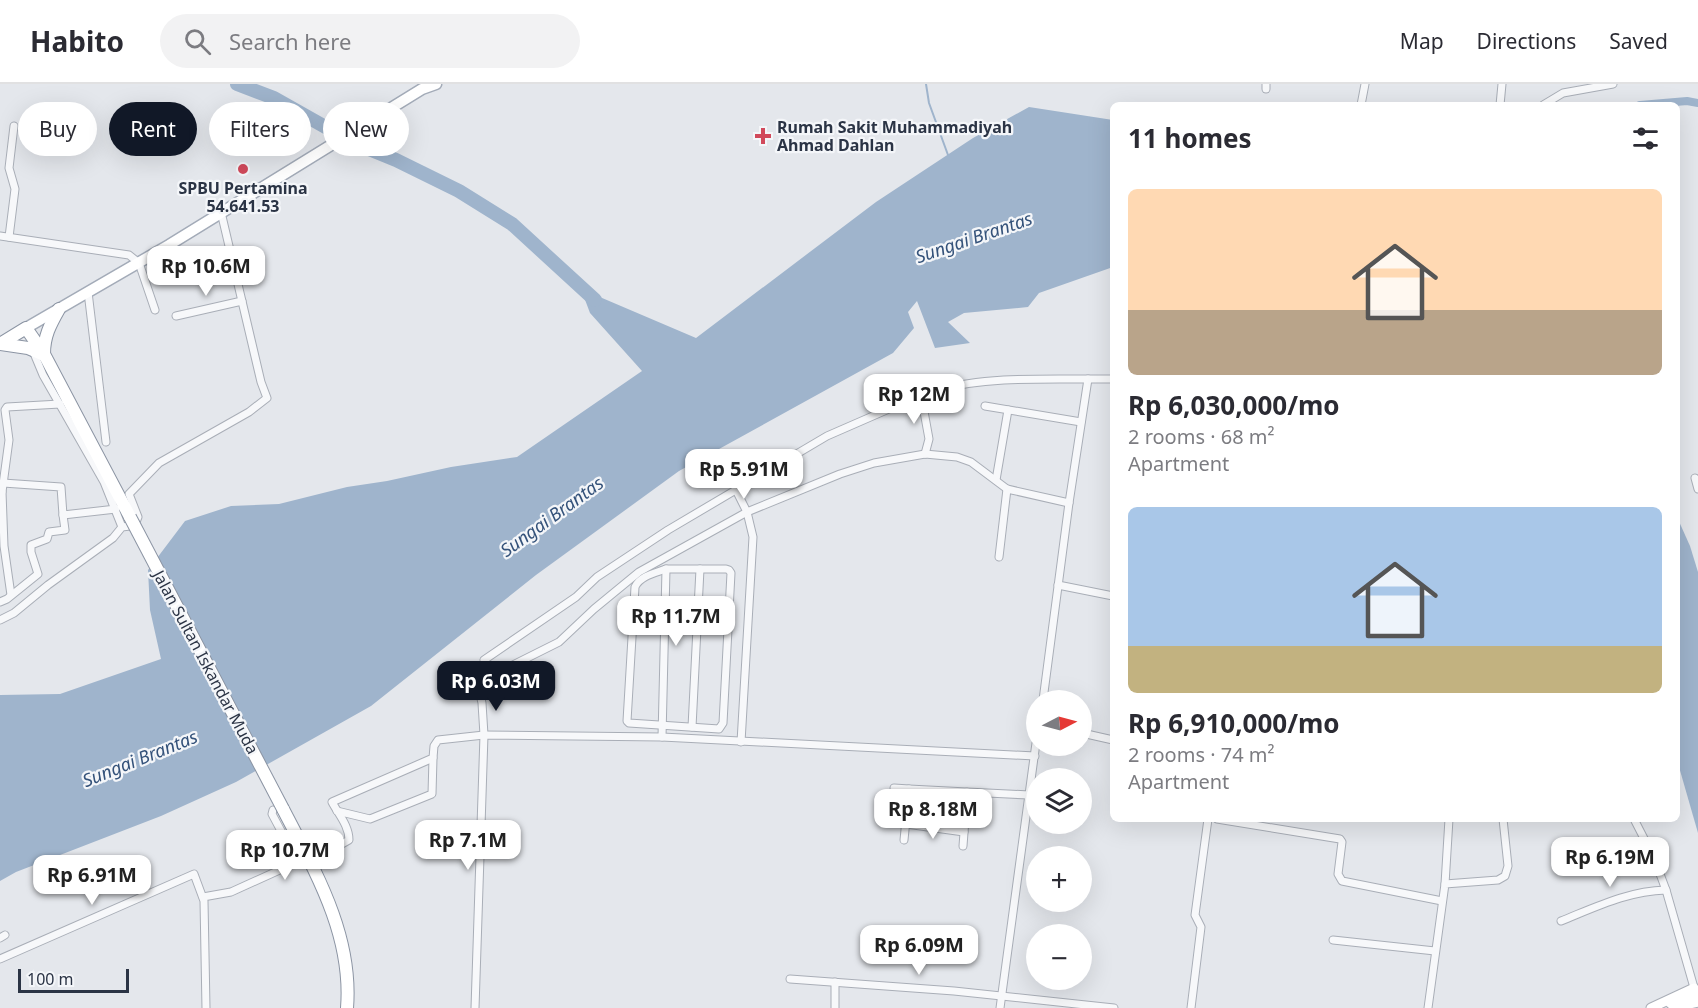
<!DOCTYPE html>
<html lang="en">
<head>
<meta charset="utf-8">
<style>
	:root { --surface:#fff; --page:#f2f2f3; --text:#2b2b33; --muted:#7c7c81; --line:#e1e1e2; --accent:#111827 }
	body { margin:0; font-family:"Noto Sans",sans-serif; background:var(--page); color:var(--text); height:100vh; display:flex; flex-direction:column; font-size:22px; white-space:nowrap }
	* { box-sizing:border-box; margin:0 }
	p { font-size:20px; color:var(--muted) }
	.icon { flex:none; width:33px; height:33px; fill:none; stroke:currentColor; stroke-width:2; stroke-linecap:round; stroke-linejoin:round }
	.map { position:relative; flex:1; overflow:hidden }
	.sheet { position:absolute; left:1110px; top:18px; width:570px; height:720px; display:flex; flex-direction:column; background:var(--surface); border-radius:9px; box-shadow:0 6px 24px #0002 }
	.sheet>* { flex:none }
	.banner { position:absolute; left:18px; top:18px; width:570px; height:54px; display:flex; gap:12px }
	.needle { width:39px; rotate:84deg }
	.buttons { position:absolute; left:1026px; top:606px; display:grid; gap:12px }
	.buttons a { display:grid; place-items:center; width:66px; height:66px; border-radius:50%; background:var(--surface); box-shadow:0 6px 24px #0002; font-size:30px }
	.scale { position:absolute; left:18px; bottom:15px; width:111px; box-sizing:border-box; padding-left:6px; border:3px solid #2b3445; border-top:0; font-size:16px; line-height:21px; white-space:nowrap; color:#2b3445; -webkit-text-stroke:4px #f4f6f9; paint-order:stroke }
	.price { position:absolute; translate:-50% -51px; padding:0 14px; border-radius:12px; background:#fff; color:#222; font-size:20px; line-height:39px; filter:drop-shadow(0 2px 3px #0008) }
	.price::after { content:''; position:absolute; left:50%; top:36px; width:18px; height:14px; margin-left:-9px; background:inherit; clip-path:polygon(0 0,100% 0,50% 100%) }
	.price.selected { background:var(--accent); color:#fff }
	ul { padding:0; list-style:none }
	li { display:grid; align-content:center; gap:12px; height:318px; padding:0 18px }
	li span { display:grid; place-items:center; height:186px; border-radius:9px; color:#555 }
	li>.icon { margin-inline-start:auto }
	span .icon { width:108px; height:108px; fill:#fffc; stroke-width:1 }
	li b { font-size:26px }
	h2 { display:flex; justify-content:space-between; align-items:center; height:72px; padding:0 18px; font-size:26px }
	.tag { padding:0 21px; border-radius:27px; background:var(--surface); box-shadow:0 6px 24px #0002; font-size:21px; line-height:54px }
	.tag.selected { background:var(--accent); color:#fff }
	header { display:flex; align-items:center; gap:36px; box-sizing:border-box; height:84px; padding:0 30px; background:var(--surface); border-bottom:2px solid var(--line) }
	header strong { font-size:28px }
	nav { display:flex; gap:33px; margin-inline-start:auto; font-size:21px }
	.search { width:420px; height:54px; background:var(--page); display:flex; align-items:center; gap:15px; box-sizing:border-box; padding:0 21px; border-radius:33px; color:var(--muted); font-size:22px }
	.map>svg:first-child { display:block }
</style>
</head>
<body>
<header>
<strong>Habito</strong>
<div class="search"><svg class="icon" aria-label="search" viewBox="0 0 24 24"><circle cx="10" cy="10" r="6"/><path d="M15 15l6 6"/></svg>Search here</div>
<nav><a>Map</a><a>Directions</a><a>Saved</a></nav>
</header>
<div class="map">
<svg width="1698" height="924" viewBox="0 0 1698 924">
	<rect width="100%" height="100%" fill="#e4e7ec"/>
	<g fill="#9fb4cc">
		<polygon points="1029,23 1113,36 1113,183 1039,209 1028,223 964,229 948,238 970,259 935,264 917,217 908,228 914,244 893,269 679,387 536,491 371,622 236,698 161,732 16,788 0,797 0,611 60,610 161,575 150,526 148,486 185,437 231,422 279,420 347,403 387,397 451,383 517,373 642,287 590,229 581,205 696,254 876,118 973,54"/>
		<polygon points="1677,433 1690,462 1698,488 1698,749 1677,676"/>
	</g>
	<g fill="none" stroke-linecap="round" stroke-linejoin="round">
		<polyline stroke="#9fb4cc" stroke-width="2" points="926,0 929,19 948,71"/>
		<polyline stroke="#9fb4cc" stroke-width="8" points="1640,21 1687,17 1698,19"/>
		<polyline stroke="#9fb4cc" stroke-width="14" points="237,0 274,14 352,58 396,76 459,107 512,140 595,216"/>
		<defs>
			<g id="street">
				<polyline points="1266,5 1266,0"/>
				<polyline points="1361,21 1365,0"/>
				<polyline points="1500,21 1502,0"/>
				<polyline points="1543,21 1563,9 1613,0"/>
				<polyline points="0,152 129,171 139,179 155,226"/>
				<polyline points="9,153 15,105 9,84 14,42"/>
				<polyline points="88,208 106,358"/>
				<polyline points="176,232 242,217"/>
				<polyline points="33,267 43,291 104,398 122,443"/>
				<path d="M939,306c44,-13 103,-11 149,-11"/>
				<polyline points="985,322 1081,338"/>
				<polyline points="1695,394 1698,405"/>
				<polyline points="996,396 1008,326"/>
				<polyline points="3,399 61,403 63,431 116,425"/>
				<polyline points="0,405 2,408 4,462 11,511"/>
				<polyline points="736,406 747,428 753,453 741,658"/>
				<polyline points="2,408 9,356 5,326 7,323 60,320"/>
				<polyline points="999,473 1007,405"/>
				<path d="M666,485h60l3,1 2,3 -8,150 -4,6 -90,-6 -2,-2 8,-134c5,-11 20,-14 31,-18z"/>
				<polyline points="1058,501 1113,512"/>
				<polyline points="0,518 7,515 38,490 31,468 31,461 47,455 49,448 65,446 63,431"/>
				<polyline points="0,536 14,529 48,501 113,454 122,443 130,442 136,438 138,433 129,410 159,379 249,328 267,314 261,298 221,128"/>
				<polyline points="484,576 576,513 597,493 668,446 827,352 921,311 929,355 925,370"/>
				<polyline points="1043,616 1069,419 1088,295 1113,295"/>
				<polyline points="692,643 700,485"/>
				<polyline points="1082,649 1113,656"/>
				<polyline points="662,653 666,485"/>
				<polyline points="894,704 909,705"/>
				<polyline points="967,708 1029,711"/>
				<polyline points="337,727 370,735 432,710 433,674"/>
				<polyline points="1217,735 1340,755 1342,758 1338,790 1342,797 1442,817"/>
				<polyline points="1634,735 1654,774 1666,806 1695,907"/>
				<polyline points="906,740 964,748"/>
				<polyline points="904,756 909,705 967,708 963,762"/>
				<path d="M333,765l16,-9c0,-14 -10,-25 -17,-38l101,-44 1,-12 4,-6 46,-5 178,2 373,19"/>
				<polyline points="1445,800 1449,735"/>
				<polyline points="203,813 231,808 295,779 296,775 272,730 273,726"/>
				<path d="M1561,837c35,-14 67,-30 105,-31"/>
				<polyline points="0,854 5,851"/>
				<polyline points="1333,856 1435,867"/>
				<polyline points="0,875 194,790 204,817 206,924"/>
				<polyline points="790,895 954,907 1114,924"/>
				<polyline points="835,898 835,924"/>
				<polyline points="475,924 484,651 482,619 479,606 495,590 559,558 594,525 639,488 747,428 840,390 874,379 925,370 957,373 971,378 1007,405 1069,419"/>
				<polyline points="1000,924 1036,659"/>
				<polyline points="1191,924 1201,843 1195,831 1208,735"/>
				<polyline points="1428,924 1445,800 1498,796 1505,792 1508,782 1503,735"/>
			</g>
			<g id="secondary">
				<polyline points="1670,919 1698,910"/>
				<polyline points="1651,924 1694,904"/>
				<polyline points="1673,924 1698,918"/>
			</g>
			<polyline id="primary" points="26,244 169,161 422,5 436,0"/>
			<g id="highway">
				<polyline points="0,260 26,244 44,270 130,433"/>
				<polyline points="0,260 28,264 42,270"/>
				<path d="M44,270c0,-18 6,-29 15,-45"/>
				<path d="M283,725c32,62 70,126 64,199"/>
			</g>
		</defs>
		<use href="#street" stroke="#a9aeb7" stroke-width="9"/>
		<use href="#secondary" stroke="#a9aeb7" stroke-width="11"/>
		<use href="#primary" stroke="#a3abb8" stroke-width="13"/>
		<use href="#highway" stroke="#8b94a3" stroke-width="14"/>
		<use href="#street" stroke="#f7f8fa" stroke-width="7"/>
		<use href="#secondary" stroke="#fff" stroke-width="9"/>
		<use href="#primary" stroke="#fff" stroke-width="10"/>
		<use href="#highway" stroke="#fff" stroke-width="12"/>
		<defs>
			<polyline id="highway-bridge" points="130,433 283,725"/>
		</defs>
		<use href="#highway-bridge" stroke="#8b94a3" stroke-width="14" stroke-linecap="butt"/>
		<use href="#highway-bridge" stroke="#fff" stroke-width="12"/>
	</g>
	<g fill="#d1495b" stroke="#f4f6f9" stroke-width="2">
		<path d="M760 43h6v6h6v6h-6v6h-6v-6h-6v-6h6z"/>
		<circle cx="243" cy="85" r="6"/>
	</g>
	<g text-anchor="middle" stroke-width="4.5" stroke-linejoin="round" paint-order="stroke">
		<g font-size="16" font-weight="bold" fill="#2b3445" stroke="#f4f6f9" text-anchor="start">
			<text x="777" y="49">Rumah Sakit Muhammadiyah<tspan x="777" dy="18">Ahmad Dahlan</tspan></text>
			<text x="243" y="110" text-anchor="middle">SPBU Pertamina<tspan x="243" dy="18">54.641.53</tspan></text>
		</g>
		<g font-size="16" fill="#2b3445" stroke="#f4f6f9">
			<text transform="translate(206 578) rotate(62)" y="6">Jalan Sultan Iskandar Muda</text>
		</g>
		<g font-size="18" font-style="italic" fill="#34527a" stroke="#f4f6f9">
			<text transform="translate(974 154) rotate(-19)" y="6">Sungai Brantas</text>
			<text transform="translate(552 433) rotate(-36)" y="6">Sungai Brantas</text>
			<text transform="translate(140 675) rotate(-22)" y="6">Sungai Brantas</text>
		</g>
	</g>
</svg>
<div class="buttons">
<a><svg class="needle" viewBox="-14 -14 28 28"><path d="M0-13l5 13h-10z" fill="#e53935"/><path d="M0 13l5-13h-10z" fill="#7c7c81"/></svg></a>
<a><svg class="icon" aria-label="layers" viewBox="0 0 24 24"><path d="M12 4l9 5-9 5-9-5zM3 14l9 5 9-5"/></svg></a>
<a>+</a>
<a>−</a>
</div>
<div class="scale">100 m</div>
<b class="price" style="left:206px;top:213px">Rp 10.6M</b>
<b class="price" style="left:914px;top:341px">Rp 12M</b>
<b class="price" style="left:744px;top:416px">Rp 5.91M</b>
<b class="price" style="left:676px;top:563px">Rp 11.7M</b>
<b class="price selected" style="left:496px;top:628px">Rp 6.03M</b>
<b class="price" style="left:933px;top:756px">Rp 8.18M</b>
<b class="price" style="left:468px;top:787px">Rp 7.1M</b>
<b class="price" style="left:285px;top:797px">Rp 10.7M</b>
<b class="price" style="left:1610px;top:804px">Rp 6.19M</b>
<b class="price" style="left:92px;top:822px">Rp 6.91M</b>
<b class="price" style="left:919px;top:892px">Rp 6.09M</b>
<div class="banner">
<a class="tag">Buy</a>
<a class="tag selected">Rent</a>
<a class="tag">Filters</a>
<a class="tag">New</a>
</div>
<section class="sheet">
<h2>11 homes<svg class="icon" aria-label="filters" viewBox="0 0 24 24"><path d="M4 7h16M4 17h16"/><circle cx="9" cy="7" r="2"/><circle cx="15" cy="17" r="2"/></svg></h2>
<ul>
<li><span style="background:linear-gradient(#ffd9b3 65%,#b9a48a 0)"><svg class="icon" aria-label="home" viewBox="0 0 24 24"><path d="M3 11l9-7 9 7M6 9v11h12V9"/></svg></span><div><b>Rp 6,030,000/mo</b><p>2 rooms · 68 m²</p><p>Apartment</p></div></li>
<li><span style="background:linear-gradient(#a9c7e8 75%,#c2b280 0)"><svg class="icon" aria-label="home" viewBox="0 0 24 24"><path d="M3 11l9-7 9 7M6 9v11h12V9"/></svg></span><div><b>Rp 6,910,000/mo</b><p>2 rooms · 74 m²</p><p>Apartment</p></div></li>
</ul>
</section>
</div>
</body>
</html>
